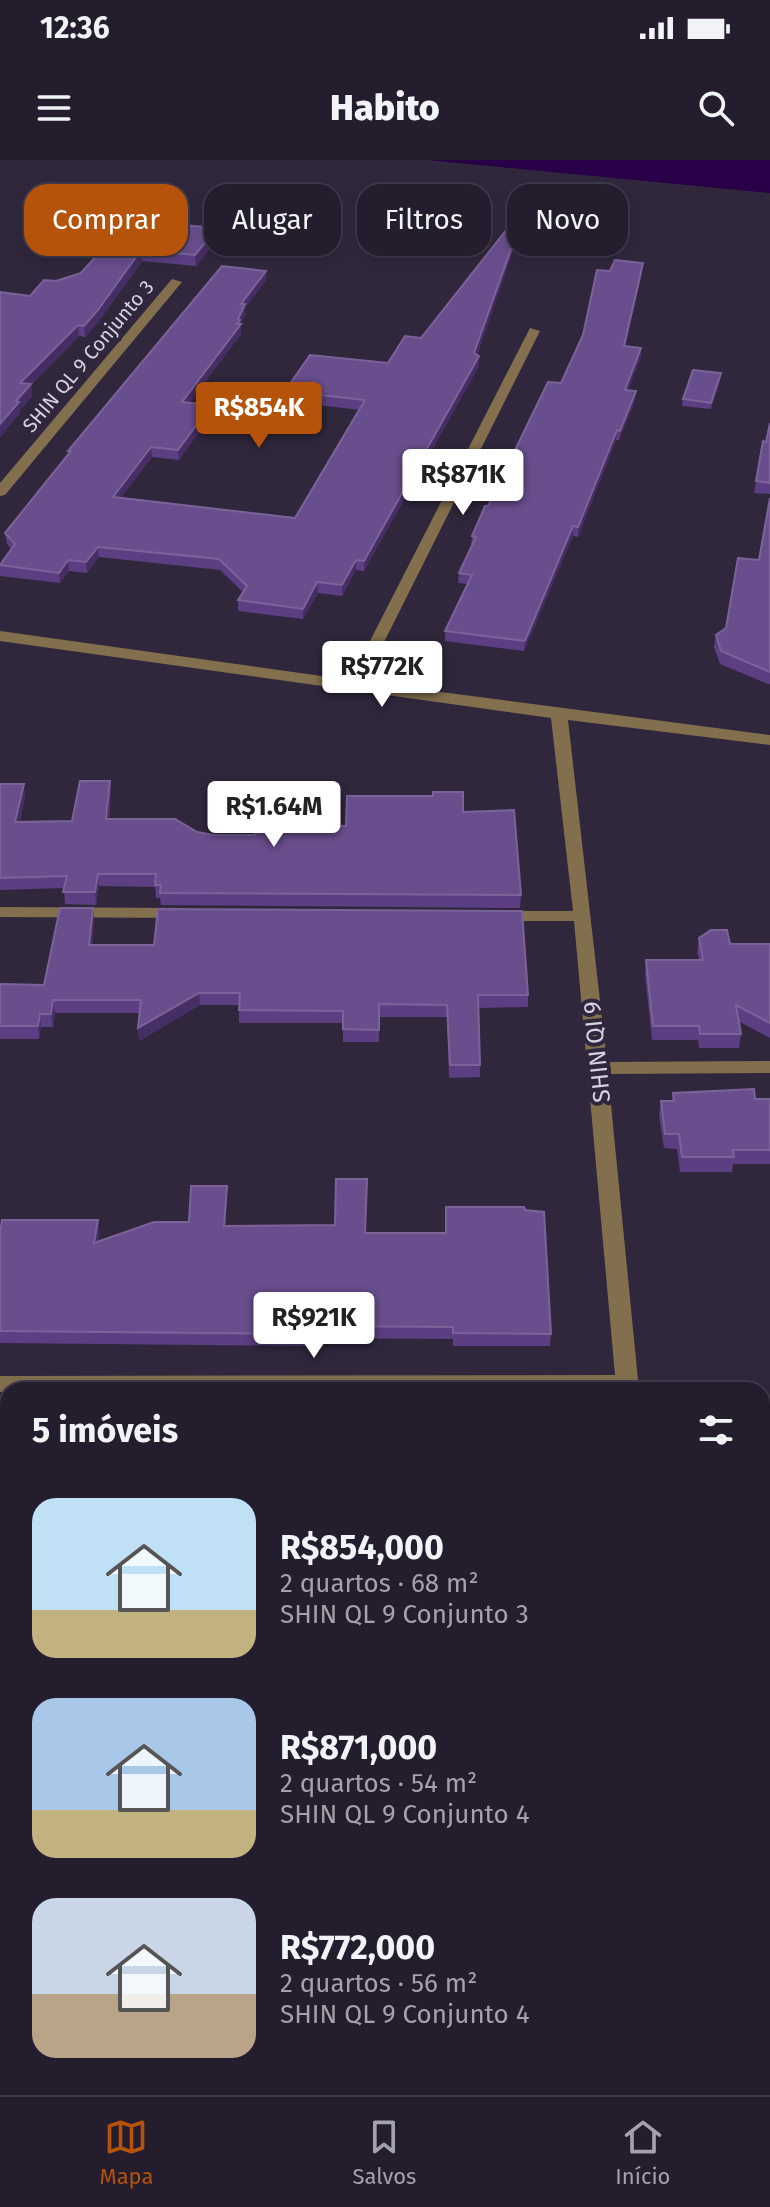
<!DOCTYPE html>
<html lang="pt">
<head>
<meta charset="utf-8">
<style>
	:root { --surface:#241d2e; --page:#2c2636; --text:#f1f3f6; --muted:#a3a2aa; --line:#413b4a; --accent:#b45309 }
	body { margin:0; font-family:"Fira Sans",sans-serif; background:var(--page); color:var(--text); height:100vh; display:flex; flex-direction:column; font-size:30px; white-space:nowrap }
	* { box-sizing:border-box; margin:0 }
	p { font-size:26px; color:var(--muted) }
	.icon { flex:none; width:44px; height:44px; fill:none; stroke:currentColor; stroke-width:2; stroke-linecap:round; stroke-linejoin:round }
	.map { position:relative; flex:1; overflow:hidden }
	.side { position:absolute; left:0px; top:1222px; width:770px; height:714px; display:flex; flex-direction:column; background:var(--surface); border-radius:24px 24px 0 0; box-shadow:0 4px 12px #0003,0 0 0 2px var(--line) }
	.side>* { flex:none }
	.guide { position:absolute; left:24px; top:24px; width:722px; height:72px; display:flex; gap:16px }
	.price { position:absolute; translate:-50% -68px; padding:0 18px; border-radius:8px; background:#fff; color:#222; font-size:26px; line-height:52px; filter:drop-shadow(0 2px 4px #0008) }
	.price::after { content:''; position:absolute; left:50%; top:48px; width:24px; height:18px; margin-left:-12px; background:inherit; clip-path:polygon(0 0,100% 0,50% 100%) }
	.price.current { background:var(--accent); color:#fff }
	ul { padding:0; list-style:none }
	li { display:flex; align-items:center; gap:24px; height:200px; padding:0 32px }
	li span { display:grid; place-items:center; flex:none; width:224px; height:160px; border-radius:24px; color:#555 }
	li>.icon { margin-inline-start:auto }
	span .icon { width:96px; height:96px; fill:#fffc; stroke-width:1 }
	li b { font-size:34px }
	h2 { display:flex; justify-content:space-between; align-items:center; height:96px; padding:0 32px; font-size:34px }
	.tag { padding:0 28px; border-radius:24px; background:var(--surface); box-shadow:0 4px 12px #0003,0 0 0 2px var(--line); font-size:28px; line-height:72px }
	.tag.current { background:var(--accent); color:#fff }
	.status { display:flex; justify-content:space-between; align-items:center; height:56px; padding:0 40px; background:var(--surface); direction:ltr }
	.status svg { height:22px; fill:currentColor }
	header { display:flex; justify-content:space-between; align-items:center; height:104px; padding:0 32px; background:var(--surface); font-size:36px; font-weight:800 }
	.dock { display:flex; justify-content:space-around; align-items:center; height:112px; border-top:2px solid var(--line); background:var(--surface); font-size:22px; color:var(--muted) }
	.dock a { display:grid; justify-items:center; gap:4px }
	.dock .current { color:var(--accent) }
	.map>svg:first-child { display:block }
</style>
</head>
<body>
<div class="status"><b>12:36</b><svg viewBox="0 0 49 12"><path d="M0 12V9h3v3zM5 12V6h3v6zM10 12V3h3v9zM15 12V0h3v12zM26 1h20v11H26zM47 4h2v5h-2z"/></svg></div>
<header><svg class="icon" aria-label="menu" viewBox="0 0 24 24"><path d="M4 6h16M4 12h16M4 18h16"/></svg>Habito<svg class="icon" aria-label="search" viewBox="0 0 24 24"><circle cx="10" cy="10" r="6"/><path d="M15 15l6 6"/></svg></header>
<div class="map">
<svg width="770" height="1935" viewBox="0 0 770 1935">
	<rect width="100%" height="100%" fill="#30273d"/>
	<polygon fill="#270048" points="427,0 770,0 770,33"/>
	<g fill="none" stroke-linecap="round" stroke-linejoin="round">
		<g fill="#816f4d" fill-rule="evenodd">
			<polygon points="172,119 182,122 5,335 0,336 0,323"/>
			<polygon points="530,168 540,171 364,522 770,575 770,585 568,560 607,902 770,901 770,913 608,914 639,1230 0,1232 0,1216 615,1215 574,761 495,761 486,756 495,751 573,751 551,558 0,481 0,471 350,520"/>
			<polygon points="0,747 183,748 192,753 183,758 0,757"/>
			<rect x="762" y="1442" width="8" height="20"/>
			<polygon points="673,1928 703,1928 704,1935 674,1935"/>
		</g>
	</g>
	<g fill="#5c3e83">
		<polygon points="121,68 217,79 196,106 142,101 99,161 85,177 79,176 31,225 32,236 20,250 20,253 0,277 0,132 30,136 56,121 81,113"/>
		<polygon points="519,73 477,195 479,196 479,206 364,411 356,410 342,436 318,433 303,459 238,451 238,440 243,432 220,410 99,397 87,413 69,411 60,423 0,416 0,404 11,389 7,384 5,373 68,294 68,291 266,111 266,120 245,148 245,154 240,164 241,174 189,243 211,255 179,300 152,297 121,337 295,358 360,250 286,241 285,231 388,203 421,178"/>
		<polygon points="610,111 642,112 625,187 641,197 628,230 635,241 619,280 616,280 578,377 573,376 524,491 445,481 445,471 468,424 458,423 459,413 471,386 472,376 561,223"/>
		<polygon points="721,213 720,220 711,249 682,246 683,239"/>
		<polygon points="770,263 770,334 754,333 756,321"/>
		<polygon points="770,338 770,524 768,524 720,504 714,487 716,475 726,468 759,400"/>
		<polygon points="0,624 25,636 20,662 72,661 111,633 109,659 214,675 255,675 287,633 286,666 346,666 463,652 521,735 520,748 161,745 160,738 156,738 155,727 99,726 96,745 65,744 64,728 0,730"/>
		<polygon points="93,748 94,761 92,785 528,835 528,847 479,848 480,917 449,918 447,857 379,857 379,882 343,882 343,863 239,863 239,845 200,845 139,881 138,868 140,853 55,853 53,867 41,867 39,879 0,879 0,824 44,825"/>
		<polygon points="699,778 730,784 770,784 770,878 738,861 741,874 739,888 699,888 698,880 652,880 645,814 646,800 699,800 697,792"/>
		<polygon points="673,933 770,939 770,1004 733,1004 732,1012 680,1012 677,989 664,988 659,955 661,941 672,941"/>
		<polygon points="227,1038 225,1066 366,1073 551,1174 550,1186 453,1186 453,1179 309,1178 309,1186 0,1183 0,1073 99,1072 98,1082 189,1062"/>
		<rect x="0" y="1241" width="8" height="127"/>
		<rect x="762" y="1288" width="8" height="115"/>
		<polygon points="770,1503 770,1646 762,1646 762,1504"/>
		<rect x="0" y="1716" width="8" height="166"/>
		<polygon points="547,1928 605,1928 605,1929 548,1930"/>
	</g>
	<g fill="#452e63">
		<polygon points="520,64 519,73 474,203 474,193"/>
		<polygon points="217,68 217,79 196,106 195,95"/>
		<polygon points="141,90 142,101 99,161 85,177 84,166"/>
		<polygon points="643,103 642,112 623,196 624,186"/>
		<polygon points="266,111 266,120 245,148 245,154 240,165 241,174 183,252 182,242 238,159 241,144"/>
		<polygon points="78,165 79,176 31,225 32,236 20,250 20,253 0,277 0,264 20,223"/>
		<polygon points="641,188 641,197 625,239 625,230"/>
		<polygon points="479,196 479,206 364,411 364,401"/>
		<polygon points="721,213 720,220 711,249 711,243"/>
		<polygon points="636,231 635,241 619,280 620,271"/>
		<polygon points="211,245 211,255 179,300 178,290"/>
		<polygon points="617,270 616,280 578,377 578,367"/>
		<polygon points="151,287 152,297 114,347 113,337"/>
		<polygon points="573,366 573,376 524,491 525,481"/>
		<polygon points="98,387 99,397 87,413 86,402"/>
		<polygon points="68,400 69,411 60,423 59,413"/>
		<polygon points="356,400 356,410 342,436 342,425"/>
		<polygon points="317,422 318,433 303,459 303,449"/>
		<polygon points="110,621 111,633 107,671 106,659"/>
		<polygon points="24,624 25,636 17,674 15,662"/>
		<polygon points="98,714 99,726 96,745 95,732"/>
		<polygon points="93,748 94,761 90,798 89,785"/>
		<polygon points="199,833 200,845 139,881 138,868"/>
		<polygon points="53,840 55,853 53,867 51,854"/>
		<polygon points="40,854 41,867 39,879 38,866"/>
		<polygon points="227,1026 227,1038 225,1078 224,1066"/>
		<polygon points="98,1060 99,1072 95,1095 94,1083"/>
	</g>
	<g fill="#694e8d" stroke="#7b639a" stroke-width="2">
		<polygon points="161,63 217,68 195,95 141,90 98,150 84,166 78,165 20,223 31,224 16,241 19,242 0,264 0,132 30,136 44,120 56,121 81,113 121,68 154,71"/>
		<polygon points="511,64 520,64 474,193 479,196 364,401 356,400 342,425 317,422 303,449 238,440 247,426 219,399 98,387 86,402 68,400 59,413 0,405 15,384 5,373 71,291 68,291 222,106 266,111 241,144 245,144 238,159 240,160 237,164 241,164 182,242 211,245 178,290 151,287 113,337 295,358 365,240 285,231 310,195 388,203 405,176 421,178"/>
		<polygon points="615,100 643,103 624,186 641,188 625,230 636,231 620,271 617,270 578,367 573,366 525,481 445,471 472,415 459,413 476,377 472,376 485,346 488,346 548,222 561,223 583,175 597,110 610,111"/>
		<polygon points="693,210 721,213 711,243 683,239"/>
		<polygon points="770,263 770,323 756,321 763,281 766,282"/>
		<polygon points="770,338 770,512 721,491 716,475 726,468 738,398 759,400"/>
		<polygon points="80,621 110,621 106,659 175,659 197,672 214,675 255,675 258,633 287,633 285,666 346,666 347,636 433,636 433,632 463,632 463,652 514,650 521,735 160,733 161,725 155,725 156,714 98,714 95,732 63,732 67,716 0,718 0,624 24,624 15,662 72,661"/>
		<polygon points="60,748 93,748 89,785 154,785 158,749 522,751 528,835 478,835 480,905 450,905 447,845 379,844 379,870 343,869 343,851 239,850 240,833 199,833 138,868 141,840 53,840 51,854 40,854 38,866 0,866 0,824 44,825"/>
		<polygon points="711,770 727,770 730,784 770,784 770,863 736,845 741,874 700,874 699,866 653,866 646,800 703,800 699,778"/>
		<polygon points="754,929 755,939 770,939 770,990 733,990 734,997 682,997 679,974 665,974 661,941 674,941 673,933"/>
		<polygon points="336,1019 367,1019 365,1073 446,1073 446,1047 524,1047 525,1050 544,1052 551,1174 453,1173 453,1167 309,1166 309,1174 0,1171 0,1073 2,1060 98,1060 94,1083 154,1062 189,1062 191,1026 227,1026 224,1066 335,1065"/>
		<rect x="0" y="1241" width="8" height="114"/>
		<rect x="762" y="1288" width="8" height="105"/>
		<polygon points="770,1503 770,1631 762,1631 762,1504"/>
		<rect x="0" y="1716" width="8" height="156"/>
	</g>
	<g text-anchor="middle" stroke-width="8" stroke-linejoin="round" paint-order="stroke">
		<g font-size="20" fill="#d7d2e0" stroke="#30273d">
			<text transform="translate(88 196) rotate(-50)" y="7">SHIN QL 9 Conjunto 3</text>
		</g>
		<g font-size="24" fill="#d7d2e0" stroke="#30273d">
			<text transform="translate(597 892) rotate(-96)" y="8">SHIN QI 9</text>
		</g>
	</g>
</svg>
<b class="price current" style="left:259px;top:290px">R$854K</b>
<b class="price" style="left:463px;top:357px">R$871K</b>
<b class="price" style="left:382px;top:549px">R$772K</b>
<b class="price" style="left:274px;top:689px">R$1.64M</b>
<b class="price" style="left:314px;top:1200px">R$921K</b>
<div class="guide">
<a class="tag current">Comprar</a>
<a class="tag">Alugar</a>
<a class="tag">Filtros</a>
<a class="tag">Novo</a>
</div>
<section class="side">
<h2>5 imóveis<svg class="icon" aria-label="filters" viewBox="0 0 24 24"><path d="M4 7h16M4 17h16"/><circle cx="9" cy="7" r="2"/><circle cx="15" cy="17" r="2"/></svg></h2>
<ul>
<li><span style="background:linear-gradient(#bfe0f5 70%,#c2b280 0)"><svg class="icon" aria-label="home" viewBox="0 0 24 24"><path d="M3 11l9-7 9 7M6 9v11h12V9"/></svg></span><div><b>R$854,000</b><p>2 quartos · 68 m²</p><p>SHIN QL 9 Conjunto 3</p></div></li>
<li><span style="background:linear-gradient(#a9c7e8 70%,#c2b280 0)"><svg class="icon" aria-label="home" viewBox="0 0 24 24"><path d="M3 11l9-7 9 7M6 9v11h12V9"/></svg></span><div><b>R$871,000</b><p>2 quartos · 54 m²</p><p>SHIN QL 9 Conjunto 4</p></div></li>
<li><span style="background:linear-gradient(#c9d6e8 60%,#b9a48a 0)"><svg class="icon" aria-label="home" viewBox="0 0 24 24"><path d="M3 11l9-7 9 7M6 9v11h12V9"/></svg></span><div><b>R$772,000</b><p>2 quartos · 56 m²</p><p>SHIN QL 9 Conjunto 4</p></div></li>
</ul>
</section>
</div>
<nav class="dock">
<a class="current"><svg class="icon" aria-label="map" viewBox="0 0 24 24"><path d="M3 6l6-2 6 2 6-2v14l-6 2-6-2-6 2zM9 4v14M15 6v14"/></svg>Mapa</a>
<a><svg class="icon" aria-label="saved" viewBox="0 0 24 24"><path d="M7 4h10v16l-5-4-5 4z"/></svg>Salvos</a>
<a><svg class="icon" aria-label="home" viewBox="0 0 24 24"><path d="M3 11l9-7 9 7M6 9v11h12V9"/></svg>Início</a>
</nav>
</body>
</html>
